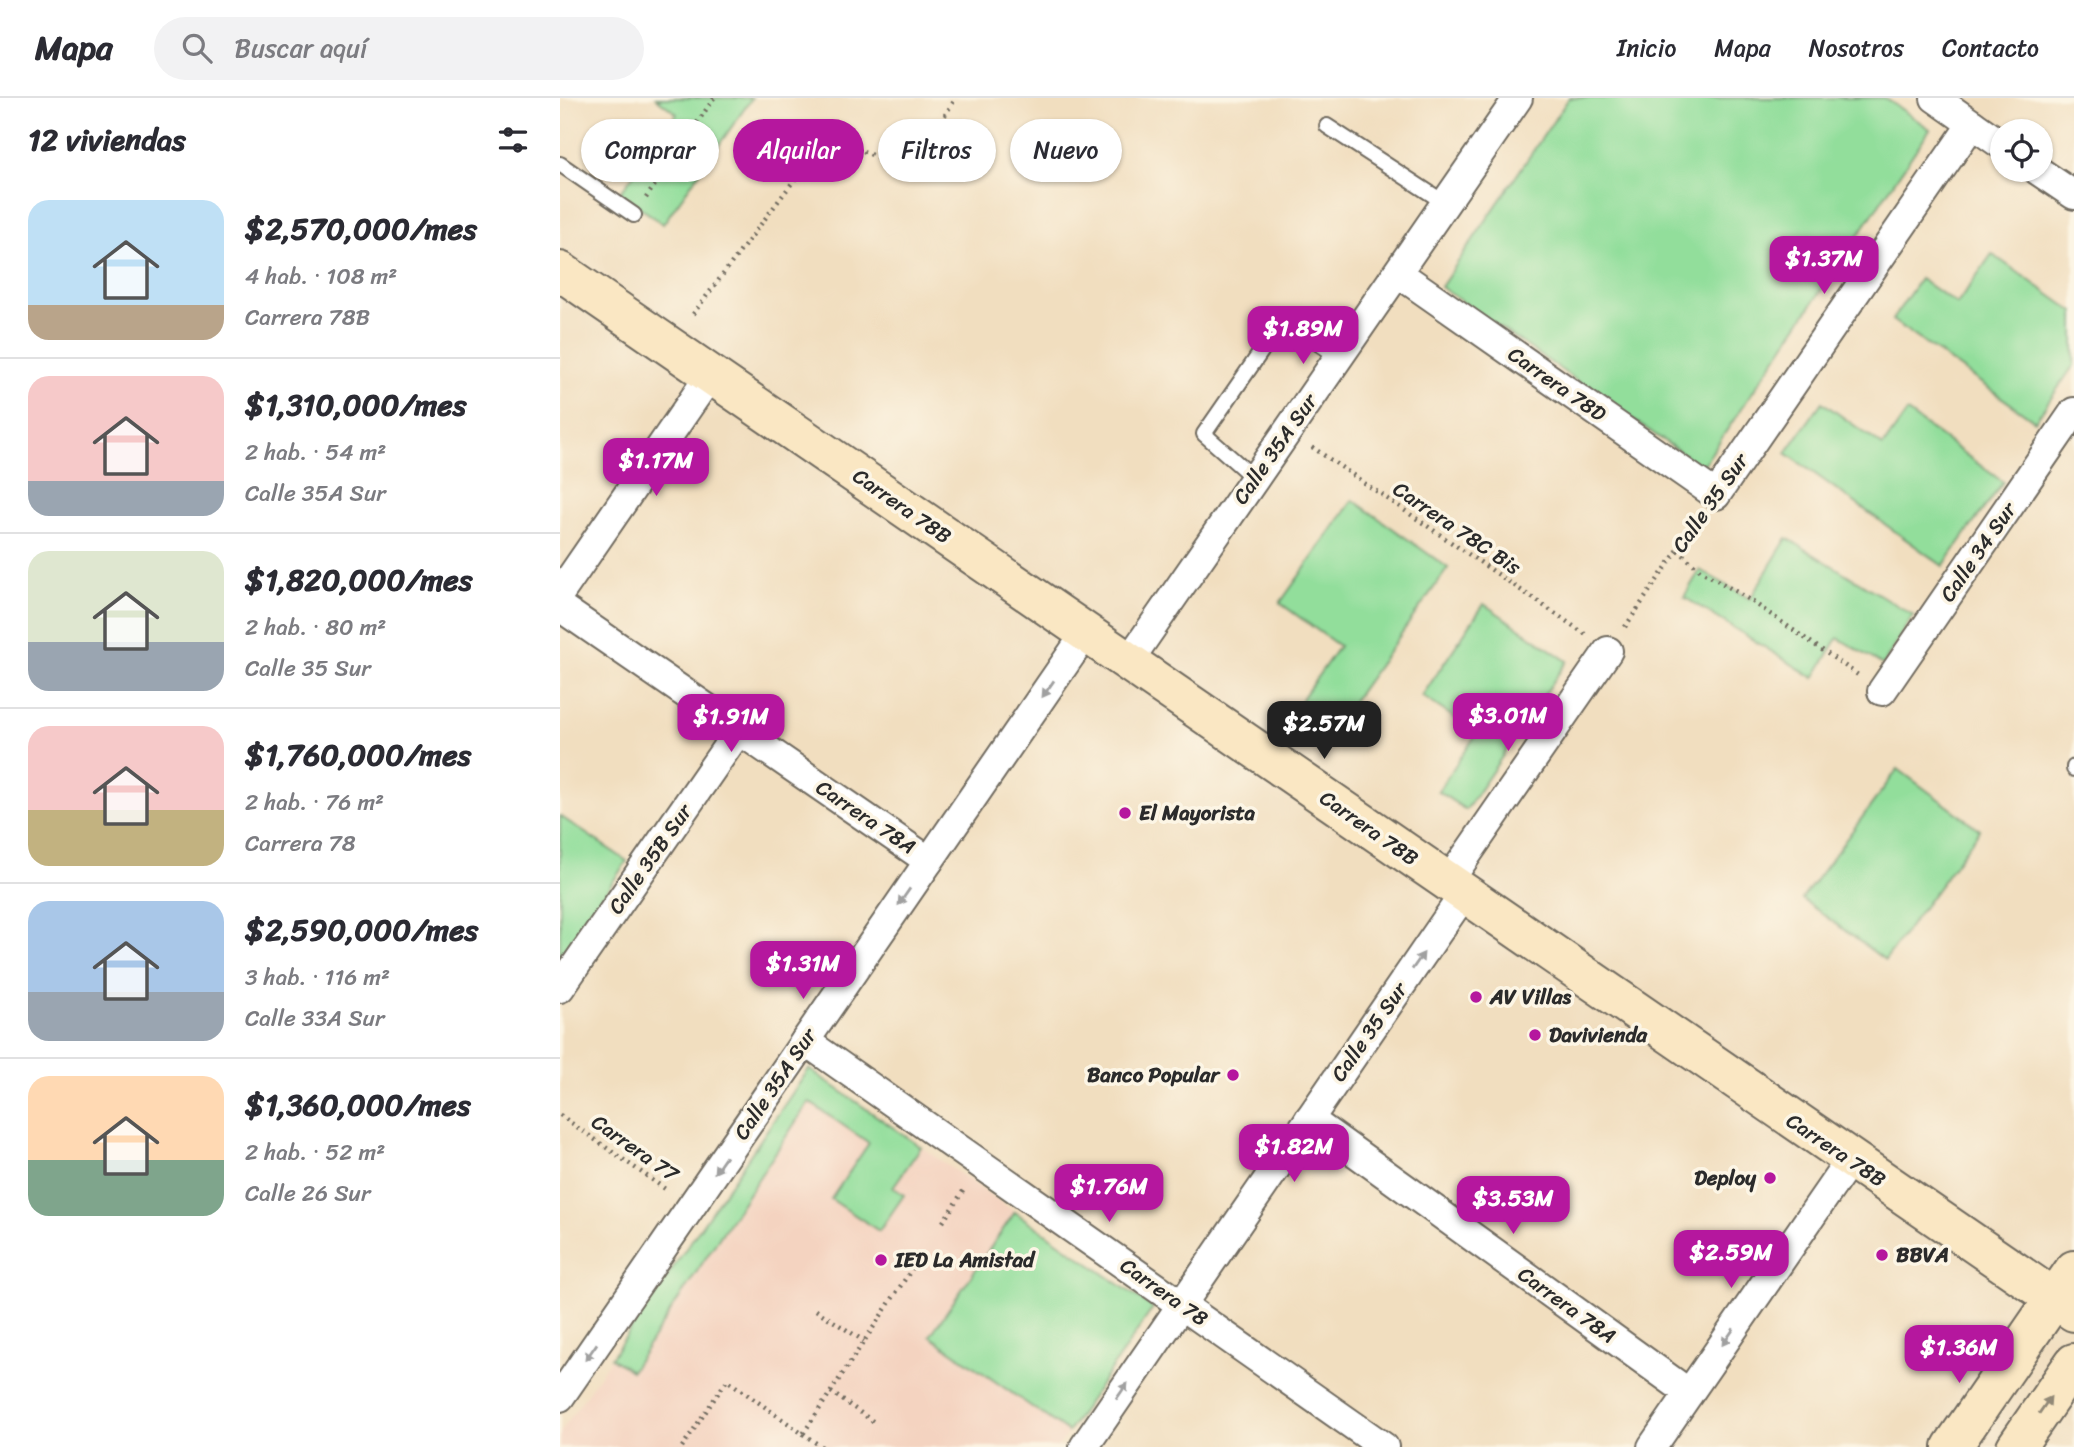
<!DOCTYPE html>
<html lang="es">
<head>
<meta charset="utf-8">
<style>
	:root { --surface:#fff; --page:#f2f2f3; --text:#2b2b33; --muted:#7c7c81; --line:#e1e1e2; --accent:#b5179e }
	body { margin:0; font-family:Sriracha,sans-serif; background:var(--page); color:var(--text); height:100vh; display:flex; flex-direction:column; font-size:26px; white-space:nowrap }
	* { box-sizing:border-box; margin:0 }
	p { font-size:23px; color:var(--muted) }
	.icon { flex:none; width:38px; height:38px; fill:none; stroke:currentColor; stroke-width:2; stroke-linecap:round; stroke-linejoin:round }
	.map { position:relative; flex:1; overflow:hidden }
	.panel { display:flex; flex-direction:column; background:var(--surface); width:560px }
	.panel>* { flex:none }
	.banner { position:absolute; left:21px; top:21px; width:665px; height:63px; display:flex; gap:14px }
	.controls { position:absolute; left:1430px; top:21px; display:grid; gap:14px }
	.controls a { display:grid; place-items:center; width:63px; height:63px; border-radius:50%; background:var(--surface); box-shadow:0 2px 5px #0004; font-size:35px }
	.price { position:absolute; translate:-50% -60px; padding:0 16px; border-radius:14px; background:var(--accent); color:#fff; font-size:23px; line-height:46px; filter:drop-shadow(0 2px 4px #0008) }
	.price::after { content:''; position:absolute; left:50%; top:42px; width:21px; height:16px; margin-left:-10px; background:inherit; clip-path:polygon(0 0,100% 0,50% 100%) }
	.price.active { background:#222; color:#fff }
	ul { padding:0; list-style:none }
	li { display:flex; align-items:center; gap:21px; height:175px; padding:0 28px }
	li+li { border-top:2px solid var(--line) }
	li span { display:grid; place-items:center; flex:none; width:196px; height:140px; border-radius:21px; color:#555 }
	li>.icon { margin-inline-start:auto }
	span .icon { width:84px; height:84px; fill:#fffc; stroke-width:1 }
	li b { font-size:30px }
	h2 { display:flex; justify-content:space-between; align-items:center; height:84px; padding:0 28px; font-size:30px }
	.chip { padding:0 24px; border-radius:32px; background:var(--surface); box-shadow:0 2px 5px #0004; font-size:24px; line-height:63px }
	.chip.active { background:var(--accent); color:#fff }
	header { display:flex; align-items:center; gap:42px; box-sizing:border-box; height:98px; padding:0 35px; background:var(--surface); border-bottom:2px solid var(--line) }
	header strong { font-size:33px }
	nav { display:flex; gap:38px; margin-inline-start:auto; font-size:24px }
	.search { width:490px; height:63px; background:var(--page); display:flex; align-items:center; gap:18px; box-sizing:border-box; padding:0 24px; border-radius:38px; color:var(--muted); font-size:26px }
	main { display:flex; flex:1; min-height:0 }
	.map>svg:first-child { display:block }
</style>
</head>
<body>
<header>
<strong>Mapa</strong>
<div class="search"><svg class="icon" aria-label="search" viewBox="0 0 24 24"><circle cx="10" cy="10" r="6"/><path d="M15 15l6 6"/></svg>Buscar aquí</div>
<nav><a>Inicio</a><a>Mapa</a><a>Nosotros</a><a>Contacto</a></nav>
</header>
<main>
<section class="panel">
<h2>12 viviendas<svg class="icon" aria-label="filters" viewBox="0 0 24 24"><path d="M4 7h16M4 17h16"/><circle cx="9" cy="7" r="2"/><circle cx="15" cy="17" r="2"/></svg></h2>
<ul>
<li><span style="background:linear-gradient(#bfe0f5 75%,#b9a48a 0)"><svg class="icon" aria-label="home" viewBox="0 0 24 24"><path d="M3 11l9-7 9 7M6 9v11h12V9"/></svg></span><div><b>$2,570,000/mes</b><p>4 hab. · 108 m²</p><p>Carrera 78B</p></div></li>
<li><span style="background:linear-gradient(#f6c9c9 75%,#9aa5b1 0)"><svg class="icon" aria-label="home" viewBox="0 0 24 24"><path d="M3 11l9-7 9 7M6 9v11h12V9"/></svg></span><div><b>$1,310,000/mes</b><p>2 hab. · 54 m²</p><p>Calle 35A Sur</p></div></li>
<li><span style="background:linear-gradient(#dfe7d0 65%,#9aa5b1 0)"><svg class="icon" aria-label="home" viewBox="0 0 24 24"><path d="M3 11l9-7 9 7M6 9v11h12V9"/></svg></span><div><b>$1,820,000/mes</b><p>2 hab. · 80 m²</p><p>Calle 35 Sur</p></div></li>
<li><span style="background:linear-gradient(#f6c9c9 60%,#c2b280 0)"><svg class="icon" aria-label="home" viewBox="0 0 24 24"><path d="M3 11l9-7 9 7M6 9v11h12V9"/></svg></span><div><b>$1,760,000/mes</b><p>2 hab. · 76 m²</p><p>Carrera 78</p></div></li>
<li><span style="background:linear-gradient(#a9c7e8 65%,#9aa5b1 0)"><svg class="icon" aria-label="home" viewBox="0 0 24 24"><path d="M3 11l9-7 9 7M6 9v11h12V9"/></svg></span><div><b>$2,590,000/mes</b><p>3 hab. · 116 m²</p><p>Calle 33A Sur</p></div></li>
<li><span style="background:linear-gradient(#ffd9b3 60%,#7fa58c 0)"><svg class="icon" aria-label="home" viewBox="0 0 24 24"><path d="M3 11l9-7 9 7M6 9v11h12V9"/></svg></span><div><b>$1,360,000/mes</b><p>2 hab. · 52 m²</p><p>Calle 26 Sur</p></div></li>
</ul>
</section>
<div class="map">
<svg width="1514" height="1349" viewBox="0 0 1514 1349">
	<rect width="100%" height="100%" fill="#fcf5e5"/>
	<filter id="ink" filterUnits="userSpaceOnUse"><feTurbulence type="fractalNoise" baseFrequency=".0143" numOctaves="2"/><feDisplacementMap in="SourceGraphic" scale="14" xChannelSelector="R" yChannelSelector="G"/><feConvolveMatrix kernelMatrix="1 2 1 2 8 2 1 2 1" color-interpolation-filters="sRGB"/></filter>
	<filter id="wash" filterUnits="userSpaceOnUse"><feTurbulence type="fractalNoise" baseFrequency=".00686" numOctaves="4" result="noise"/><feDisplacementMap in="SourceGraphic" scale="28" xChannelSelector="R" yChannelSelector="G"/><feGaussianBlur stdDeviation="1.57" result="paint"/><feColorMatrix in="noise" values="0 0 0 0 0 0 0 0 0 0 0 0 0 0 0 0 0 1.4 0 .05"/><feComposite in="paint" operator="in"/></filter>
	<g filter="url(#wash)">
		<rect width="100%" height="100%" fill="#f1debf"/>
		<polygon fill="#f4d3c0" points="249,971 593,1210 498,1349 0,1349 0,1335"/>
		<g fill="#92de9b" stroke="#5e8463" stroke-width="2">
			<polygon points="96,0 192,0 103,126 60,95 117,16"/>
			<polygon points="1009,0 1325,0 1370,31 1142,369 881,189"/>
			<polygon points="1432,156 1514,214 1514,267 1475,323 1332,222 1360,181 1397,206"/>
			<polygon points="1262,304 1323,348 1347,314 1443,384 1383,468 1226,355"/>
			<polygon points="793,402 888,470 774,630 739,605 779,548 720,505"/>
			<polygon points="1227,440 1353,517 1323,567 1278,540 1254,580 1124,499 1140,472 1190,501"/>
			<polygon points="924,506 1007,563 906,712 878,693 917,635 862,598"/>
			<polygon points="1338,671 1420,732 1325,862 1242,801"/>
			<polygon points="0,718 67,763 0,860"/>
			<polygon points="249,971 361,1049 333,1089 344,1097 319,1133 271,1101 309,1045 249,1004 71,1273 51,1260"/>
			<polygon points="455,1114 593,1210 508,1334 370,1238"/>
		</g>
	</g>
	<g filter="url(#ink)">
		<g fill="none" stroke-linecap="round" stroke-linejoin="round">
			<defs>
				<g id="lane">
					<polyline points="767,28 885,105"/>
					<polyline points="0,66 74,117"/>
					<polyline points="695,381 644,336 723,222 779,259"/>
					<polyline points="1514,669 1514,671"/>
				</g>
				<g id="street">
					<polyline points="1375,0 1442,47"/>
					<polyline points="1477,72 1514,97"/>
					<polyline points="838,175 1156,397 1412,26"/>
					<polyline points="0,495 151,276"/>
					<polyline points="0,509 369,763"/>
					<polyline points="568,564 958,0"/>
					<polyline points="1322,593 1514,314"/>
					<polyline points="888,784 1048,553"/>
					<polyline points="0,890 179,632"/>
					<polyline points="245,943 824,1349"/>
					<polyline points="749,1021 1129,1295"/>
					<polyline points="0,1299 526,535"/>
					<polyline points="524,1349 904,796"/>
					<polyline points="1092,1349 1290,1062"/>
				</g>
				<g id="secondary">
					<polyline points="0,173 1514,1214"/>
					<polyline points="1392,1349 1514,1172"/>
					<polyline points="1456,1349 1514,1265"/>
				</g>
			</defs>
			<use href="#lane" stroke="#706a5f" stroke-width="18"/>
			<use href="#street" stroke="#706a5f" stroke-width="32"/>
			<use href="#secondary" stroke="#706a5f" stroke-width="42"/>
			<g stroke="#706a5f" stroke-width="4.5" stroke-dasharray="2 5" stroke-linecap="butt">
				<polyline points="86,100 154,0"/>
				<polyline points="133,216 263,44 278,41 339,70 353,66 396,0"/>
				<polyline points="752,349 1025,536"/>
				<polyline points="1118,452 1140,472 1190,502 1298,577"/>
				<polyline points="1065,529 1139,421"/>
				<polyline points="0,1017 108,1093"/>
				<polyline points="383,1124 405,1090"/>
				<polyline points="256,1212 304,1243"/>
				<polyline points="271,1294 314,1324"/>
				<polyline points="243,1336 262,1349"/>
				<polyline points="122,1349 167,1282 243,1336 363,1154"/>
			</g>
			<use href="#lane" stroke="#fff" stroke-width="14"/>
			<use href="#street" stroke="#fff" stroke-width="28"/>
			<use href="#secondary" stroke="#fae7c3" stroke-width="38"/>
		</g>
		<defs><path id="oneway-solid" d="M-6-.8H1V-3.2L6.5 0L1 3.2V.8H-6Z" transform="scale(1.75)"/></defs>
		<g fill="#a0a0a0">
			<use href="#oneway-solid" transform="translate(488 591) rotate(125)"/>
			<use href="#oneway-solid" transform="translate(344 799) rotate(125)"/>
			<use href="#oneway-solid" transform="translate(858 863) rotate(-55)"/>
			<use href="#oneway-solid" transform="translate(160 1067) rotate(125)"/>
			<use href="#oneway-solid" transform="translate(1168 1239) rotate(125)"/>
			<use href="#oneway-solid" transform="translate(31 1254) rotate(125)"/>
			<use href="#oneway-solid" transform="translate(562 1293) rotate(-55)"/>
		</g>
		<use fill="#928977" href="#oneway-solid" transform="translate(1485 1307) rotate(-55)"/>
	</g>
	<g fill="#b5179e" stroke="#fcf5e5" stroke-width="2.5">
		<circle cx="565" cy="715" r="7"/>
		<circle cx="916" cy="899" r="7"/>
		<circle cx="975" cy="937" r="7"/>
		<circle cx="673" cy="977" r="7"/>
		<circle cx="1210" cy="1080" r="7"/>
		<circle cx="1322" cy="1157" r="7"/>
		<circle cx="321" cy="1162" r="7"/>
	</g>
	<g text-anchor="middle" stroke-width="7" stroke-linejoin="round" paint-order="stroke">
		<g font-size="21" fill="#2b2b2b" stroke="#fcf5e5">
			<text transform="translate(997 286) rotate(35)" y="7">Carrera 78D</text>
			<text transform="translate(715 351) rotate(-55)" y="7">Calle 35A Sur</text>
			<text transform="translate(1150 405) rotate(-55)" y="7">Calle 35 Sur</text>
			<text transform="translate(342 408) rotate(35)" y="7">Carrera 78B</text>
			<text transform="translate(897 430) rotate(34)" y="7">Carrera 78C Bis</text>
			<text transform="translate(1418 454) rotate(-55)" y="7">Calle 34 Sur</text>
			<text transform="translate(306 719) rotate(34)" y="7">Carrera 78A</text>
			<text transform="translate(809 730) rotate(35)" y="7">Carrera 78B</text>
			<text transform="translate(90 761) rotate(-55)" y="7">Calle 35B Sur</text>
			<text transform="translate(809 934) rotate(-55)" y="7">Calle 35 Sur</text>
			<text transform="translate(215 986) rotate(-56)" y="7">Calle 35A Sur</text>
			<text transform="translate(75 1050) rotate(35)" y="7">Carrera 77</text>
			<text transform="translate(1276 1052) rotate(34)" y="7">Carrera 78B</text>
			<text transform="translate(604 1194) rotate(35)" y="7">Carrera 78</text>
			<text transform="translate(1007 1207) rotate(36)" y="7">Carrera 78A</text>
		</g>
		<g font-size="21" font-weight="bold" fill="#2b2b2b" stroke="#fcf5e5" text-anchor="start">
			<text x="579" y="722">El Mayorista</text>
			<text x="930" y="906">AV Villas</text>
			<text x="989" y="944">Davivienda</text>
			<text x="659" y="984" text-anchor="end">Banco Popular</text>
			<text x="1196" y="1087" text-anchor="end">Deploy</text>
			<text x="1336" y="1164">BBVA</text>
			<text x="335" y="1169">IED La Amistad</text>
		</g>
	</g>
</svg>
<div class="controls">
<a><svg class="icon" aria-label="locate" viewBox="0 0 24 24"><circle cx="12" cy="12" r="6"/><path d="M12 2v4M12 18v4M2 12h4M18 12h4"/></svg></a>
</div>
<b class="price" style="left:1264px;top:198px">$1.37M</b>
<b class="price" style="left:743px;top:268px">$1.89M</b>
<b class="price" style="left:96px;top:400px">$1.17M</b>
<b class="price" style="left:948px;top:655px">$3.01M</b>
<b class="price" style="left:171px;top:656px">$1.91M</b>
<b class="price active" style="left:764px;top:663px">$2.57M</b>
<b class="price" style="left:243px;top:903px">$1.31M</b>
<b class="price" style="left:734px;top:1086px">$1.82M</b>
<b class="price" style="left:549px;top:1126px">$1.76M</b>
<b class="price" style="left:953px;top:1138px">$3.53M</b>
<b class="price" style="left:1171px;top:1192px">$2.59M</b>
<b class="price" style="left:1399px;top:1287px">$1.36M</b>
<div class="banner">
<a class="chip">Comprar</a>
<a class="chip active">Alquilar</a>
<a class="chip">Filtros</a>
<a class="chip">Nuevo</a>
</div>
</div>
</main>
</body>
</html>
